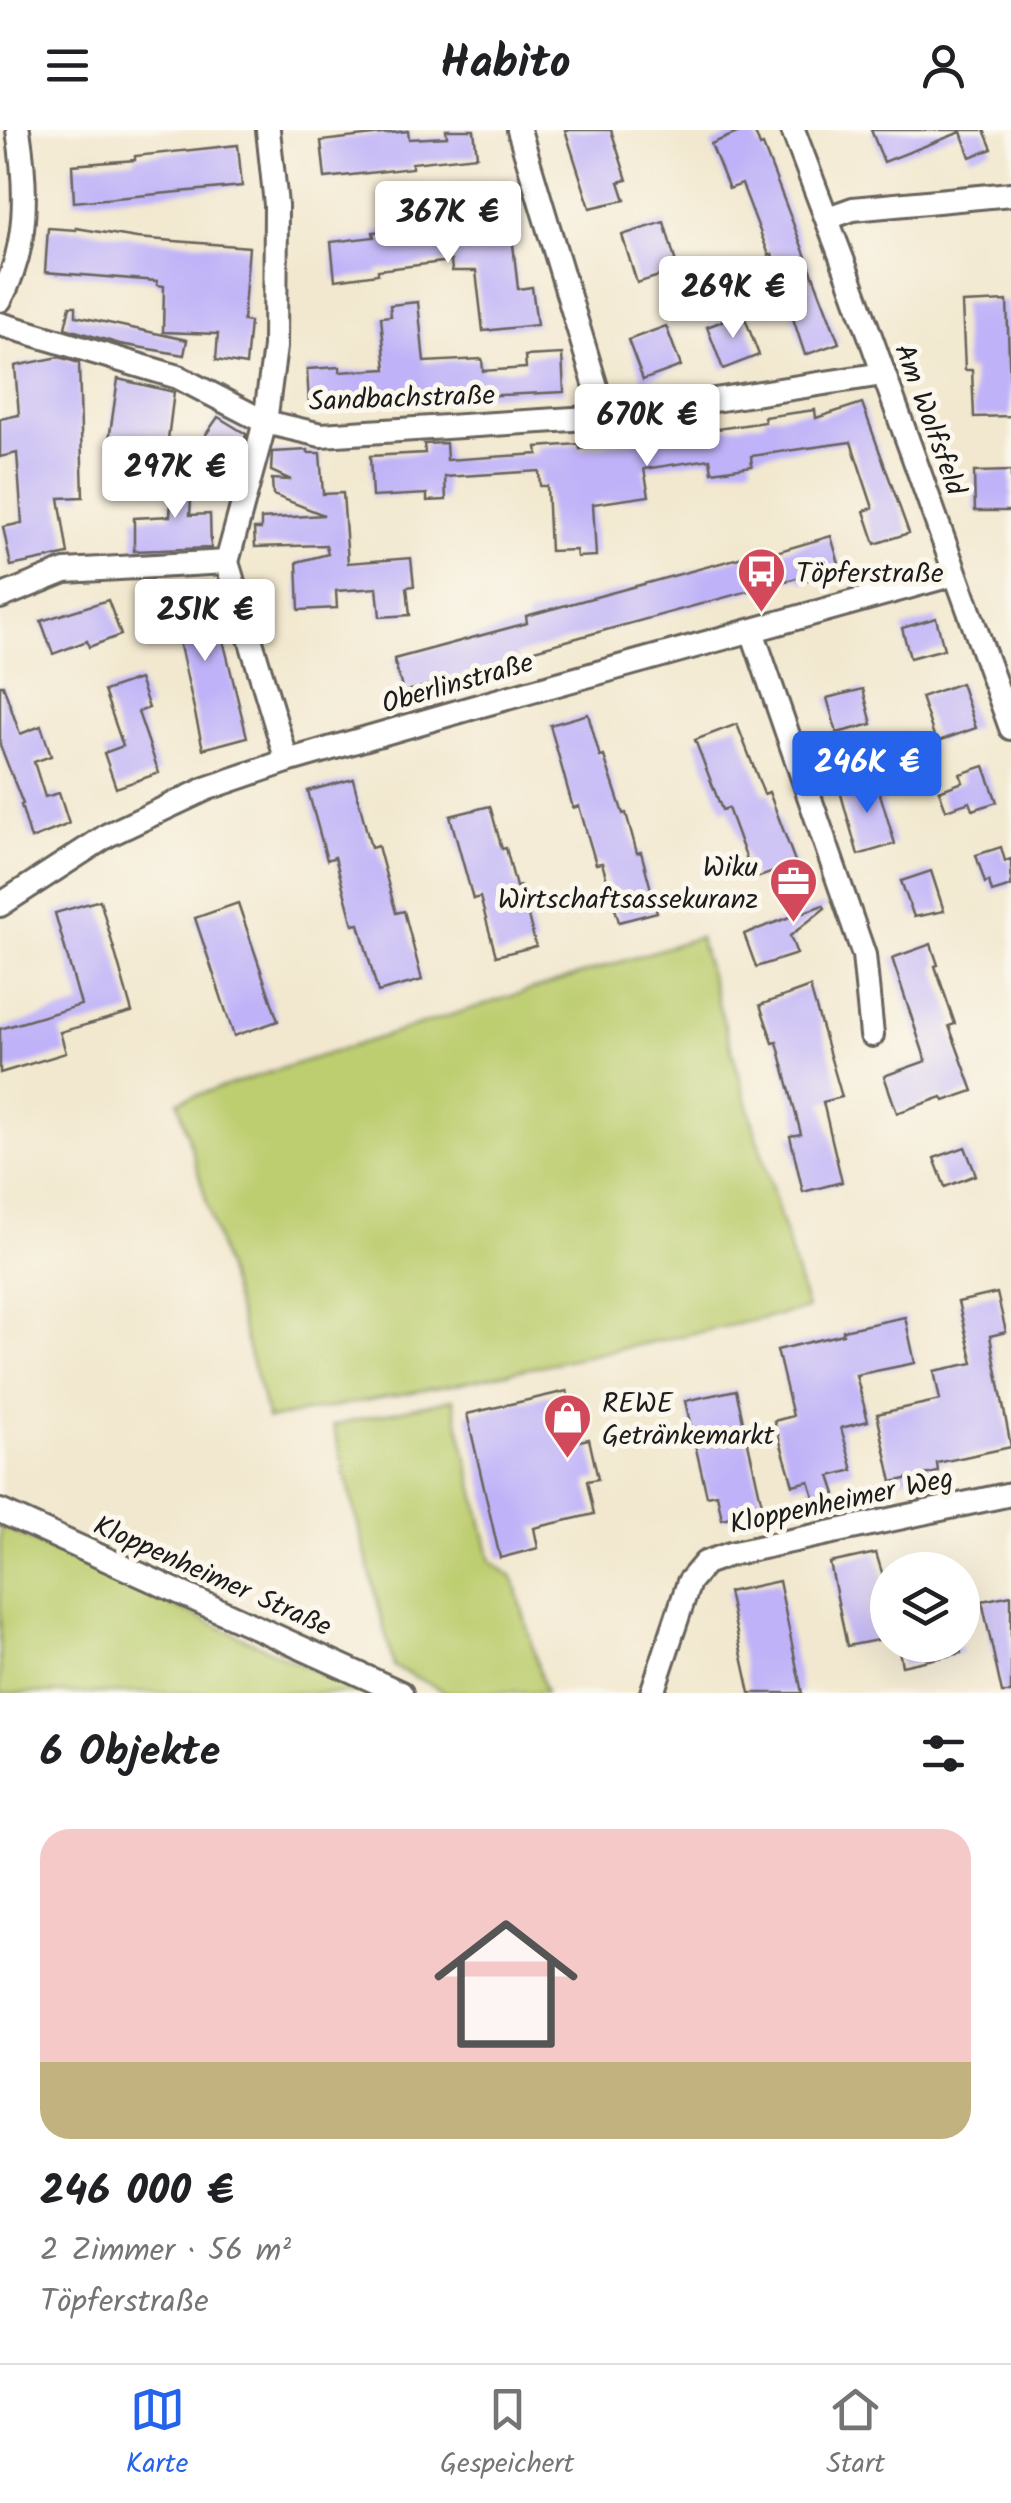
<!DOCTYPE html>
<html lang="de">
<head>
<meta charset="utf-8">
<style>
	:root { --surface:#fff; --page:#f2f2f2; --text:#202124; --muted:#757577; --line:#e0e0e0; --accent:#2563eb }
	body { margin:0; font-family:Kalam,sans-serif; background:var(--page); color:var(--text); height:100vh; display:flex; flex-direction:column; font-size:38px; white-space:nowrap }
	* { box-sizing:border-box; margin:0 }
	p { font-size:32px; color:var(--muted) }
	.icon { flex:none; width:55px; height:55px; fill:none; stroke:currentColor; stroke-width:2; stroke-linecap:round; stroke-linejoin:round }
	.map { position:relative; height:1563px; overflow:hidden }
	.drawer { display:flex; flex-direction:column; background:var(--surface); flex:1 }
	.drawer>* { flex:none }
	.fabs { position:absolute; left:870px; top:1422px; display:grid; gap:20px }
	.fabs a { display:grid; place-items:center; width:110px; height:110px; border-radius:50%; background:var(--surface); box-shadow:0 10px 40px #0002; font-size:50px }
	.price { position:absolute; translate:-50% -85px; padding:0 22px; border-radius:10px; background:#fff; color:#222; font-size:32px; line-height:65px; filter:drop-shadow(0 2px 5px #0008) }
	.price::after { content:''; position:absolute; left:50%; top:60px; width:30px; height:22px; margin-left:-15px; background:inherit; clip-path:polygon(0 0,100% 0,50% 100%) }
	.price.current { background:var(--accent); color:#fff }
	ul { padding:0; list-style:none }
	li { display:grid; align-content:center; gap:20px; height:530px; padding:0 40px }
	li+li { border-top:2px solid var(--line) }
	li span { display:grid; place-items:center; height:310px; border-radius:30px; color:#555 }
	li>.icon { margin-inline-start:auto }
	span .icon { width:180px; height:180px; fill:#fffc; stroke-width:1 }
	li b { font-size:42px }
	h2 { display:flex; justify-content:space-between; align-items:center; height:120px; padding:0 40px; font-size:42px }
	header { display:flex; justify-content:space-between; align-items:center; height:130px; padding:0 40px; background:var(--surface); font-size:45px; font-weight:800 }
	.dock { display:flex; justify-content:space-around; align-items:center; height:140px; border-top:2px solid var(--line); background:var(--surface); font-size:28px; color:var(--muted) }
	.dock a { display:grid; justify-items:center; gap:5px }
	.dock .current { color:var(--accent) }
	.map>svg:first-child { display:block }
</style>
</head>
<body>
<header><svg class="icon" aria-label="menu" viewBox="0 0 24 24"><path d="M4 6h16M4 12h16M4 18h16"/></svg>Habito<svg class="icon" aria-label="person" viewBox="0 0 24 24"><circle cx="12" cy="8" r="4"/><path d="M4 21q1-7 8-7t8 7"/></svg></header>
<div class="map">
<svg width="1011" height="1563" viewBox="0 0 1011 1563">
	<rect width="100%" height="100%" fill="#fbf7ec"/>
	<filter id="ink" filterUnits="userSpaceOnUse"><feTurbulence type="fractalNoise" baseFrequency=".01" numOctaves="2"/><feDisplacementMap in="SourceGraphic" scale="20" xChannelSelector="R" yChannelSelector="G"/><feConvolveMatrix kernelMatrix="1 2 1 2 8 2 1 2 1" color-interpolation-filters="sRGB"/></filter>
	<filter id="wash" filterUnits="userSpaceOnUse"><feTurbulence type="fractalNoise" baseFrequency=".0048" numOctaves="4" result="noise"/><feDisplacementMap in="SourceGraphic" scale="40" xChannelSelector="R" yChannelSelector="G"/><feGaussianBlur stdDeviation="2.25" result="paint"/><feColorMatrix in="noise" values="0 0 0 0 0 0 0 0 0 0 0 0 0 0 0 0 0 1.4 0 .05"/><feComposite in="paint" operator="in"/></filter>
	<g filter="url(#wash)">
		<rect width="100%" height="100%" fill="#f2e8cf"/>
		<g fill="#bdce71" stroke="#6c7546" stroke-width="2.5">
			<polygon points="699,807 807,1179 451,1255 268,1289 178,971"/>
			<polygon points="453,1269 491,1431 514,1449 545,1563 448,1563 394,1537 333,1295"/>
			<polygon points="0,1396 363,1563 0,1563"/>
		</g>
		<g id="blocks">
			<g fill="#bfb2f8">
				<polygon points="446,0 474,0 477,26 412,33 412,38 325,48 321,11 408,1 409,9 447,7"/>
				<polygon points="565,0 611,0 627,50 619,52 625,70 590,78"/>
				<polygon points="744,0 754,0 760,16 763,15 839,213 805,225 772,124 769,125 742,54 729,59 711,14"/>
				<polygon points="871,0 984,0 992,19 970,27 961,2 884,32"/>
				<polygon points="238,15 242,56 74,72 72,35 135,30 135,26"/>
				<polygon points="664,92 678,140 637,153 622,105"/>
				<polygon points="511,96 518,159 532,157 537,195 483,201 476,141 452,141 451,131 378,140 378,144 335,150 331,112 374,107 373,102 416,97 418,107"/>
				<polygon points="48,98 76,100 76,98 137,108 249,117 243,191 250,192 246,235 216,230 218,204 163,202 164,156 157,155 157,151 45,142"/>
				<polygon points="1007,171 1011,286 974,287 972,240 965,240 962,173"/>
				<polygon points="418,172 424,232 482,229 483,241 526,238 525,226 562,224 564,262 309,274 307,239 340,237 340,242 386,239 381,187 391,186 390,175"/>
				<polygon points="70,176 76,176 76,186 187,210 184,225 120,214 65,198"/>
				<polygon points="743,183 759,225 723,239 707,197"/>
				<polygon points="666,196 681,236 643,250 628,210"/>
				<polygon points="59,227 79,233 83,367 59,368 68,424 11,436 3,397 22,393 17,323 0,327 0,289 19,285 15,236"/>
				<polygon points="118,249 174,262 166,325 108,317"/>
				<polygon points="862,273 909,403 875,414 864,381 873,378 851,312 751,326 752,336 712,342 710,329 644,339 649,366 593,374 596,426 577,427 576,420 550,421 547,356 540,356 539,341 445,347 446,370 427,371 427,364 372,367 370,326 425,323 424,314 446,313 447,330 538,324 537,317 579,314 580,319 662,306 662,302 689,298 690,303 765,292 764,287 815,280 816,288"/>
				<polygon points="218,287 246,304 241,324 233,324 202,310"/>
				<polygon points="308,320 308,323 320,323 323,364 343,363 348,433 411,428 414,456 407,457 410,485 380,487 377,458 336,461 337,478 299,480 297,432 328,424 326,415 255,417 254,399 261,399 261,389 324,385 273,365 272,349 291,350 271,341 272,322"/>
				<polygon points="194,321 190,385 210,384 211,418 134,421 134,388 170,386 172,354"/>
				<polygon points="1011,341 1011,381 975,381 974,342"/>
				<polygon points="831,406 840,437 824,441 825,445 801,452 800,447 584,506 516,525 518,532 403,562 394,529 527,493 526,486 772,419 773,423"/>
				<polygon points="209,453 247,607 203,619 173,484 158,487 153,467"/>
				<polygon points="108,470 121,505 89,517 87,511 53,524 41,491"/>
				<polygon points="936,488 944,519 910,528 902,498"/>
				<polygon points="139,549 149,578 138,582 159,643 116,658 104,623 123,616 104,561"/>
				<polygon points="961,553 976,598 936,612 921,567"/>
				<polygon points="0,555 3,555 20,604 41,596 51,626 34,632 45,667 59,663 69,694 31,709 21,675 23,674 0,615"/>
				<polygon points="863,559 872,594 837,603 827,568"/>
				<polygon points="588,584 600,627 604,626 623,684 626,683 637,723 641,722 657,782 619,792 602,733 596,734 579,676 573,678 550,595"/>
				<polygon points="737,594 764,664 769,662 796,734 754,749 728,678 722,680 695,610"/>
				<polygon points="984,636 997,672 973,680 970,672 946,680 939,661 963,652 960,644"/>
				<polygon points="875,647 895,714 858,725 839,657"/>
				<polygon points="353,649 371,718 378,716 396,783 404,781 422,850 378,862 359,794 353,795 335,727 327,730 308,661"/>
				<polygon points="490,676 502,719 506,718 516,757 520,756 536,816 496,826 480,767 473,769 450,686"/>
				<polygon points="1001,717 1005,731 1011,729 1011,756 992,762 989,751 985,753 976,725"/>
				<polygon points="931,741 944,781 914,787 901,751"/>
				<polygon points="100,770 132,882 60,902 66,923 0,943 0,899 81,875 55,783"/>
				<polygon points="238,773 278,891 234,906 195,788"/>
				<polygon points="823,775 825,778 790,806 797,824 756,837 744,804"/>
				<polygon points="931,814 938,835 935,836 955,894 949,896 973,961 944,971 942,967 897,983 884,946 926,931 892,828"/>
				<polygon points="810,857 842,967 823,972 842,1052 803,1062 790,1006 801,1004 777,912 773,913 760,875"/>
				<polygon points="965,1017 976,1045 945,1057 934,1028"/>
				<polygon points="997,1163 1006,1202 990,1206 1011,1317 937,1333 938,1342 892,1352 877,1284 940,1270 934,1241 973,1233 958,1172"/>
				<polygon points="905,1187 915,1233 856,1245 868,1291 841,1298 853,1340 830,1346 836,1364 815,1370 809,1351 793,1355 774,1291 793,1286 777,1220 843,1204 843,1200"/>
				<polygon points="736,1260 763,1379 722,1389 717,1364 707,1366 685,1271"/>
				<polygon points="567,1261 579,1311 589,1309 598,1349 587,1351 594,1384 534,1398 538,1418 500,1428 467,1284"/>
				<polygon points="876,1423 888,1462 888,1508 847,1516 830,1433"/>
				<polygon points="779,1451 802,1563 750,1563 728,1462"/>
				<polygon points="1011,1465 1011,1563 1002,1563 982,1471"/>
				<polygon points="898,1515 960,1515 961,1523 902,1536"/>
			</g>
		</g>
	</g>
	<g filter="url(#ink)">
		<use href="#blocks" fill-opacity="0" stroke="#67635b" stroke-width="2.5"/>
		<g fill="none" stroke-linecap="round" stroke-linejoin="round">
			<defs>
				<g id="minor">
					<polyline points="268,0 276,75 275,217 265,292 227,432 287,631"/>
					<polyline points="519,0 605,287"/>
					<polyline points="793,0 850,150 1011,598"/>
					<polyline points="828,88 853,79 1011,64"/>
					<path d="M0,170c29,-53 27,-112 18,-170"/>
					<polyline points="0,194 178,247 265,292 321,305 605,287 883,244"/>
					<polyline points="0,467 65,441 227,432"/>
					<polyline points="752,501 864,825 872,905"/>
					<polyline points="0,775 108,705 208,658 287,631 471,578 955,444"/>
					<polyline points="0,1381 401,1563"/>
					<polyline points="652,1563 689,1452 705,1433 730,1424 1011,1364"/>
				</g>
			</defs>
			<use href="#minor" stroke="#67635b" stroke-width="28"/>
			<use href="#minor" stroke="#fff" stroke-width="22"/>
		</g>
	</g>
	<defs>
		<symbol id="bus-pin" viewBox="-11 -11 22 30"><path d="M0 17L-7.5 6A9.5 9.5 0 1 1 7.5 6Z" fill="#d1495b" stroke="#fbf7ec"/><path d="M-5-6H5V4H4V6H2V4H-2V6H-4V4H-5ZM-3.5-4V0h7V-4ZM-3.5 1.2v1.5H-2V1.2ZM2 1.2v1.5H3.5V1.2Z" fill="#fff"/></symbol>
		<symbol id="office-pin" viewBox="-11 -11 22 30"><path d="M0 17L-7.5 6A9.5 9.5 0 1 1 7.5 6Z" fill="#d1495b" stroke="#fbf7ec"/><path d="M-6-3h4V-5.5h4V-3h4V5H-6ZM-1-4.5V-3h2v-1.5ZM-6 0V1H6V0Z" fill="#fff"/></symbol>
		<symbol id="shop-pin" viewBox="-11 -11 22 30"><path d="M0 17L-7.5 6A9.5 9.5 0 1 1 7.5 6Z" fill="#d1495b" stroke="#fbf7ec"/><path d="M-5-2.5h2.3a2.7 3.5 0 0 1 5.4 0H5L5.5 6h-11ZM-1.5-2.5h3a1.5 2.3 0 0 0-3 0Z" fill="#fff"/></symbol>
	</defs>
	<g fill-rule="evenodd">
		<use href="#bus-pin" x="734" y="414" width="55" height="75"/>
		<use href="#office-pin" x="766" y="724" width="55" height="75"/>
		<use href="#shop-pin" x="540" y="1260" width="55" height="75"/>
	</g>
	<g text-anchor="middle" stroke-width="10" stroke-linejoin="round" paint-order="stroke">
		<g font-size="28" fill="#1c1c1c" stroke="#fbf7ec">
			<text transform="translate(402 267) rotate(-2)" y="10">Sandbachstraße</text>
			<text transform="translate(931 289) rotate(70)" y="10">Am Wolfsfeld</text>
			<text transform="translate(457 552) rotate(-16)" y="10">Oberlinstraße</text>
			<text transform="translate(841 1370) rotate(-12)" y="10">Kloppenheimer Weg</text>
			<text transform="translate(213 1445) rotate(24)" y="10">Kloppenheimer Straße</text>
		</g>
		<g font-size="28" fill="#1c1c1c" stroke="#fbf7ec" text-anchor="start">
			<text x="796" y="452">Töpferstraße</text>
			<text x="758" y="746" text-anchor="end">Wiku<tspan x="758" dy="32">Wirtschaftsassekuranz</tspan></text>
			<text x="602" y="1282">REWE<tspan x="602" dy="32">Getränkemarkt</tspan></text>
		</g>
	</g>
</svg>
<div class="fabs">
<a><svg class="icon" aria-label="layers" viewBox="0 0 24 24"><path d="M12 4l9 5-9 5-9-5zM3 14l9 5 9-5"/></svg></a>
</div>
<b class="price" style="left:448px;top:136px">367K €</b>
<b class="price" style="left:733px;top:211px">269K €</b>
<b class="price" style="left:647px;top:339px">670K €</b>
<b class="price" style="left:175px;top:391px">297K €</b>
<b class="price" style="left:205px;top:534px">251K €</b>
<b class="price current" style="left:867px;top:686px">246K €</b>
</div>
<section class="drawer">
<h2>6 Objekte<svg class="icon" aria-label="filters" viewBox="0 0 24 24"><path d="M4 7h16M4 17h16"/><circle cx="9" cy="7" r="2"/><circle cx="15" cy="17" r="2"/></svg></h2>
<ul>
<li><span style="background:linear-gradient(#f6c9c9 75%,#c2b280 0)"><svg class="icon" aria-label="home" viewBox="0 0 24 24"><path d="M3 11l9-7 9 7M6 9v11h12V9"/></svg></span><div><b>246 000 €</b><p>2 Zimmer · 56 m²</p><p>Töpferstraße</p></div></li>
</ul>
</section>
<nav class="dock">
<a class="current"><svg class="icon" aria-label="map" viewBox="0 0 24 24"><path d="M3 6l6-2 6 2 6-2v14l-6 2-6-2-6 2zM9 4v14M15 6v14"/></svg>Karte</a>
<a><svg class="icon" aria-label="saved" viewBox="0 0 24 24"><path d="M7 4h10v16l-5-4-5 4z"/></svg>Gespeichert</a>
<a><svg class="icon" aria-label="home" viewBox="0 0 24 24"><path d="M3 11l9-7 9 7M6 9v11h12V9"/></svg>Start</a>
</nav>
</body>
</html>
